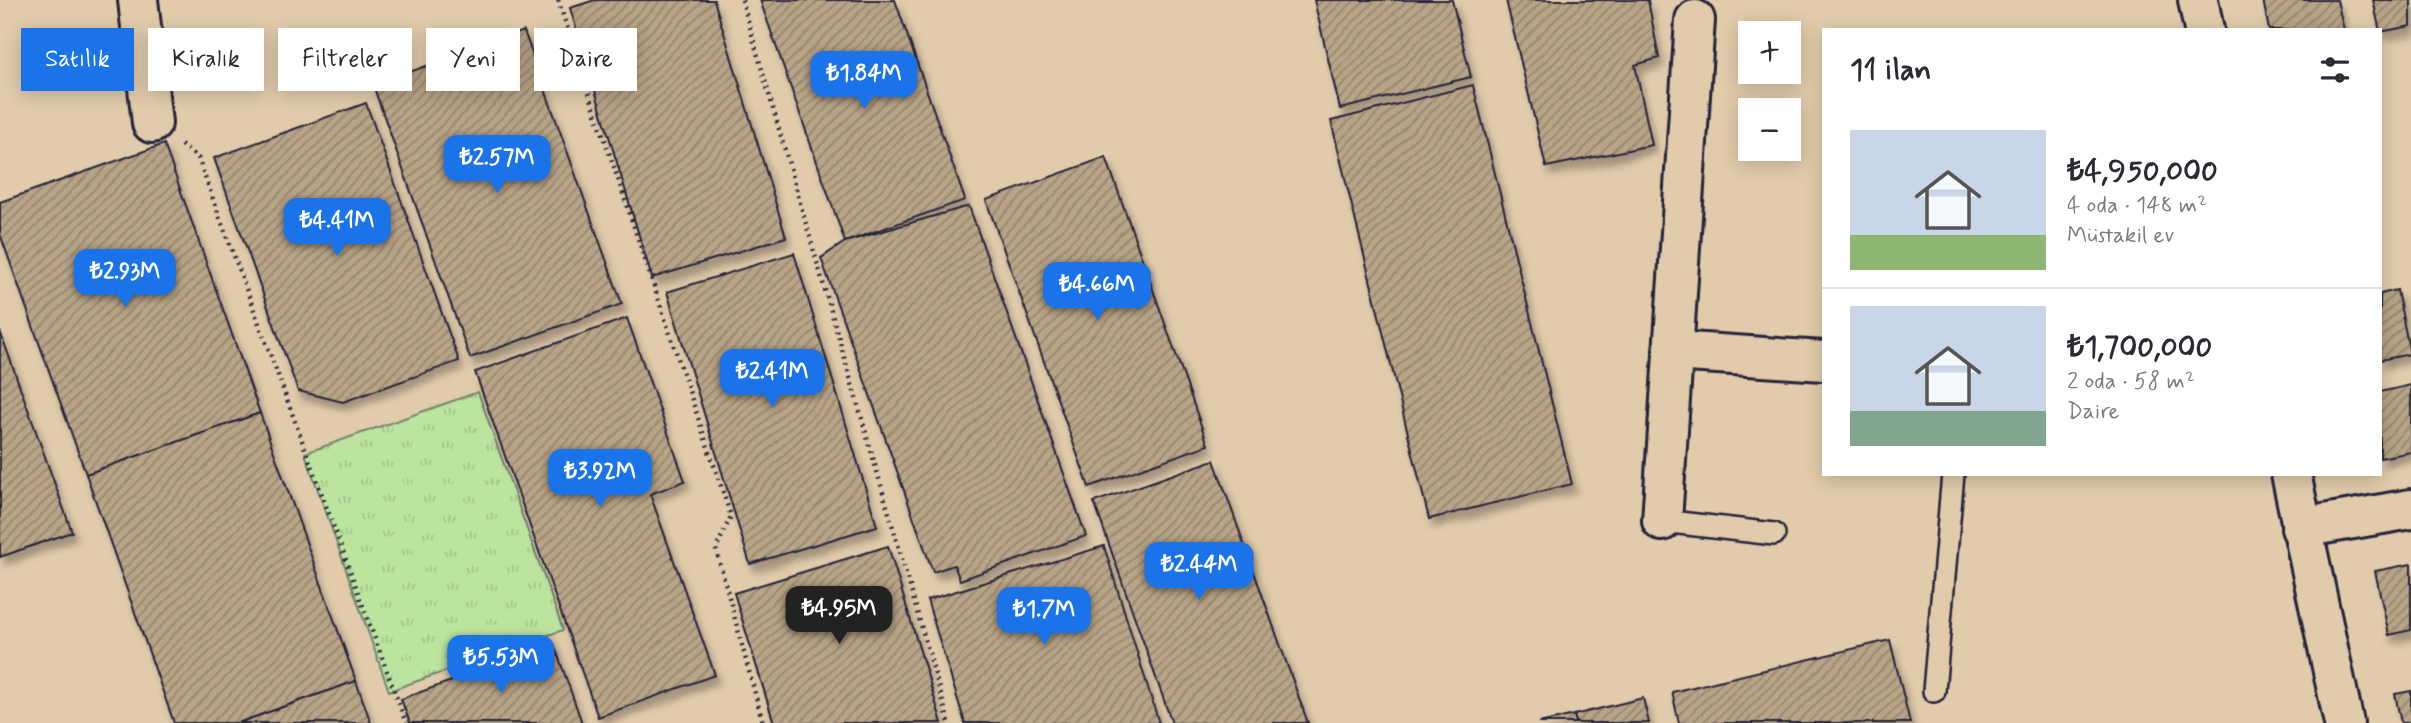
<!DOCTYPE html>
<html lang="tr">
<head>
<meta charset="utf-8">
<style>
	:root { --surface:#fff; --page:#f2f2f3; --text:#2b2b33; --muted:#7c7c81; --line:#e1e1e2; --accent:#1a73e8 }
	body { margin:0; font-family:Mynerve,sans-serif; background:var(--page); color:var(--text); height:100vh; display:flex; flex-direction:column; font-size:26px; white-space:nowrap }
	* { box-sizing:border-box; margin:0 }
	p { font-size:23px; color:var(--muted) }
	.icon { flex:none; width:38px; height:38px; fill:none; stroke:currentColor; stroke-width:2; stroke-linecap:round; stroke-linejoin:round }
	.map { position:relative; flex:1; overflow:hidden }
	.side { position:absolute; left:1822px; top:28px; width:560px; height:448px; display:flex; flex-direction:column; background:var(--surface); border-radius:0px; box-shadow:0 4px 18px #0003 }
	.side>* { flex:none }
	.hud { position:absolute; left:21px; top:28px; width:665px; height:63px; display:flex; gap:14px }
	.tools { position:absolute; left:1738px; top:21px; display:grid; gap:14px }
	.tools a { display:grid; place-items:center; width:63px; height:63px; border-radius:0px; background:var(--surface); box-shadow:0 4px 18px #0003; font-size:35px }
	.price { position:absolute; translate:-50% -60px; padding:0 16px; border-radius:14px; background:var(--accent); color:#fff; font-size:23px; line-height:46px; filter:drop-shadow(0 2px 4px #0008) }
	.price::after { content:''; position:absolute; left:50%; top:42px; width:21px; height:16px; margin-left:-10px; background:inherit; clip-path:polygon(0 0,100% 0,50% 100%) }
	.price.current { background:#222; color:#fff }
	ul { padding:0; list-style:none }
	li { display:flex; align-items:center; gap:21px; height:175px; padding:0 28px }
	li+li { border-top:2px solid var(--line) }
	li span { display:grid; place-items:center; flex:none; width:196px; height:140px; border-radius:0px; color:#555 }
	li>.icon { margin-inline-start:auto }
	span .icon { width:84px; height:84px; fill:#fffc; stroke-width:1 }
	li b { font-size:30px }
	h2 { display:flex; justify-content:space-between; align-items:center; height:84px; padding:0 28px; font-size:30px }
	.pill { padding:0 24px; border-radius:0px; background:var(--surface); box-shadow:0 4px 18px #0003; font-size:24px; line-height:63px }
	.pill.current { background:var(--accent); color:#fff }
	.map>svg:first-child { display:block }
</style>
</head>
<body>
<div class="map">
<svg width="2411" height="723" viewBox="0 0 2411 723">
	<defs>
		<pattern id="grass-tufts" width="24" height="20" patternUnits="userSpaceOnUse" patternTransform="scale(1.75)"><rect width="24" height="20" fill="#bce49f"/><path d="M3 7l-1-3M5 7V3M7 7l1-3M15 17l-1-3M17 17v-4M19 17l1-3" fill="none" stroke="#a1c38a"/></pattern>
		<pattern id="building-hatch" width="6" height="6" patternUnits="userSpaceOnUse" patternTransform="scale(1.75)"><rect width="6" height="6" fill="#b8a486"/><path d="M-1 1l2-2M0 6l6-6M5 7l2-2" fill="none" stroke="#95856f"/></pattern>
		<filter id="shadow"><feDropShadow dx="4.5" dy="8" stdDeviation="3.5" flood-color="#0004"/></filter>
	</defs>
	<rect width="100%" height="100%" fill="#e1cbab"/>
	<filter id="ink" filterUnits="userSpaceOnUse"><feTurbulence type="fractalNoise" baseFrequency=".0143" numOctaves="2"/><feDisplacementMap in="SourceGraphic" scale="14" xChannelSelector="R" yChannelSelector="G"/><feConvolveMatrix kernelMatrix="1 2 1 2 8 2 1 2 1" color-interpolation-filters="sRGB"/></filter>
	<g filter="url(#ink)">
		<polygon fill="url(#grass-tufts)" stroke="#6f836d" stroke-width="2" points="478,392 563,630 389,691 305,453"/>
		<g fill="url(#building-hatch)" stroke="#22223b" stroke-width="2" filter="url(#shadow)">
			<polygon points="595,0 714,0 786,237 652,278 570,8"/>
			<polygon points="760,0 895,0 965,200 845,242"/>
			<polygon points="1314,0 1452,0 1471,77 1340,109"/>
			<polygon points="1506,0 1648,0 1659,58 1635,65 1652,145 1546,167"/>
			<polygon points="2263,0 2337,0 2344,30 2269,30"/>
			<polygon points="2373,0 2411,0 2411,26 2380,32"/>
			<polygon points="524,31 622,304 470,358 373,85"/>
			<polygon points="1473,85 1572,484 1429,519 1331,121"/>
			<polygon points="366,103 459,361 343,402 298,391 214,158"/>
			<polygon points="164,144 260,413 86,474 0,234 0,202"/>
			<polygon points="1106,157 1208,445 1089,487 986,200"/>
			<polygon points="969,206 1086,536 960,580 954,565 933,572 821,258 845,242"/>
			<polygon points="794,253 877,526 750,564 667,292"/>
			<polygon points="2397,290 2410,354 2380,360 2380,294"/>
			<polygon points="627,318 685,481 650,494 715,675 598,717 475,372"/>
			<polygon points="0,331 72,532 0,557"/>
			<polygon points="2411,385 2411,452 2380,458 2380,392"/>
			<polygon points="260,413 356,681 238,723 174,723 86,474"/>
			<polygon points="1214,460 1308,723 1172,723 1094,502"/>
			<polygon points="888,546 942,723 774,723 734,593"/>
			<polygon points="1104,546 1159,723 965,723 927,600"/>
			<polygon points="2411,564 2411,630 2389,635 2375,571"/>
			<polygon points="1890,640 1910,723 1679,723 1672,692"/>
			<polygon points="554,644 582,723 410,723 401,699"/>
			<polygon points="356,681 371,723 238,723"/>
			<polygon points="2411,691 2411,723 2401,723 2395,694"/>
			<polygon points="1643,698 1649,723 1576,723 1574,715"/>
			<polygon points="1574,715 1576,723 1539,723"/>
		</g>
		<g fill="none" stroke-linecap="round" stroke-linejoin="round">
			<defs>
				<g id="lane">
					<polyline points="1662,521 1774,534"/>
					<polyline points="1934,691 1953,474"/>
				</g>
				<g id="street">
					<polyline points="138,0 152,123"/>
					<polyline points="2198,0 2204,30"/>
					<polyline points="1673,351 1824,361"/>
					<polyline points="2291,474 2344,723"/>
					<polyline points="1662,521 1695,20"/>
					<polyline points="2301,528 2411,509"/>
				</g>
			</defs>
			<use href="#lane" stroke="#22223b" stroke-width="26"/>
			<use href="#street" stroke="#22223b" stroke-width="44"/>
			<g stroke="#22223b" stroke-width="4.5" stroke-dasharray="2 5" stroke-linecap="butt">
				<polyline points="558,0 731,516 716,549 763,723"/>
				<polyline points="742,0 949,723"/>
				<polyline points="181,145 198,158 406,723"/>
			</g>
			<use href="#lane" stroke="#e1cbab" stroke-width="21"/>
			<use href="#street" stroke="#e1cbab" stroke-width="38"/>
		</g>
	</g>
</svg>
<div class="tools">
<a>+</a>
<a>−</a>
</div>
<b class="price" style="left:864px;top:111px">₺1.84M</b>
<b class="price" style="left:497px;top:195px">₺2.57M</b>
<b class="price" style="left:337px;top:258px">₺4.41M</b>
<b class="price" style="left:125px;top:309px">₺2.93M</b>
<b class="price" style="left:1097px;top:322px">₺4.66M</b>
<b class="price" style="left:772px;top:409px">₺2.41M</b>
<b class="price" style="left:600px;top:509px">₺3.92M</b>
<b class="price" style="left:1199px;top:602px">₺2.44M</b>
<b class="price current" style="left:839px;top:646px">₺4.95M</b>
<b class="price" style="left:1044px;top:647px">₺1.7M</b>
<b class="price" style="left:501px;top:695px">₺5.53M</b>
<div class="hud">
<a class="pill current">Satılık</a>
<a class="pill">Kiralık</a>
<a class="pill">Filtreler</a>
<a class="pill">Yeni</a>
<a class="pill">Daire</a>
</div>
<section class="side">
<h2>11 ilan<svg class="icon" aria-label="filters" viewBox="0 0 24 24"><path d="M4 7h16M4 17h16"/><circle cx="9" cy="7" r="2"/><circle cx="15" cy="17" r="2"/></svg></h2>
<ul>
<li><span style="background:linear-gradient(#c9d6e8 75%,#8fb573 0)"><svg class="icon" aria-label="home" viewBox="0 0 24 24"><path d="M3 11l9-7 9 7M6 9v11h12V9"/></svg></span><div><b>₺4,950,000</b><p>4 oda · 148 m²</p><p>Müstakil ev</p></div></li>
<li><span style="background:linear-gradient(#c9d6e8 75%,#7fa58c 0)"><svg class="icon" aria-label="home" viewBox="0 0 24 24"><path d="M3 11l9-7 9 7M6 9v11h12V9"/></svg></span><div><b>₺1,700,000</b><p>2 oda · 58 m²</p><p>Daire</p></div></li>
</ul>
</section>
</div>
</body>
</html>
